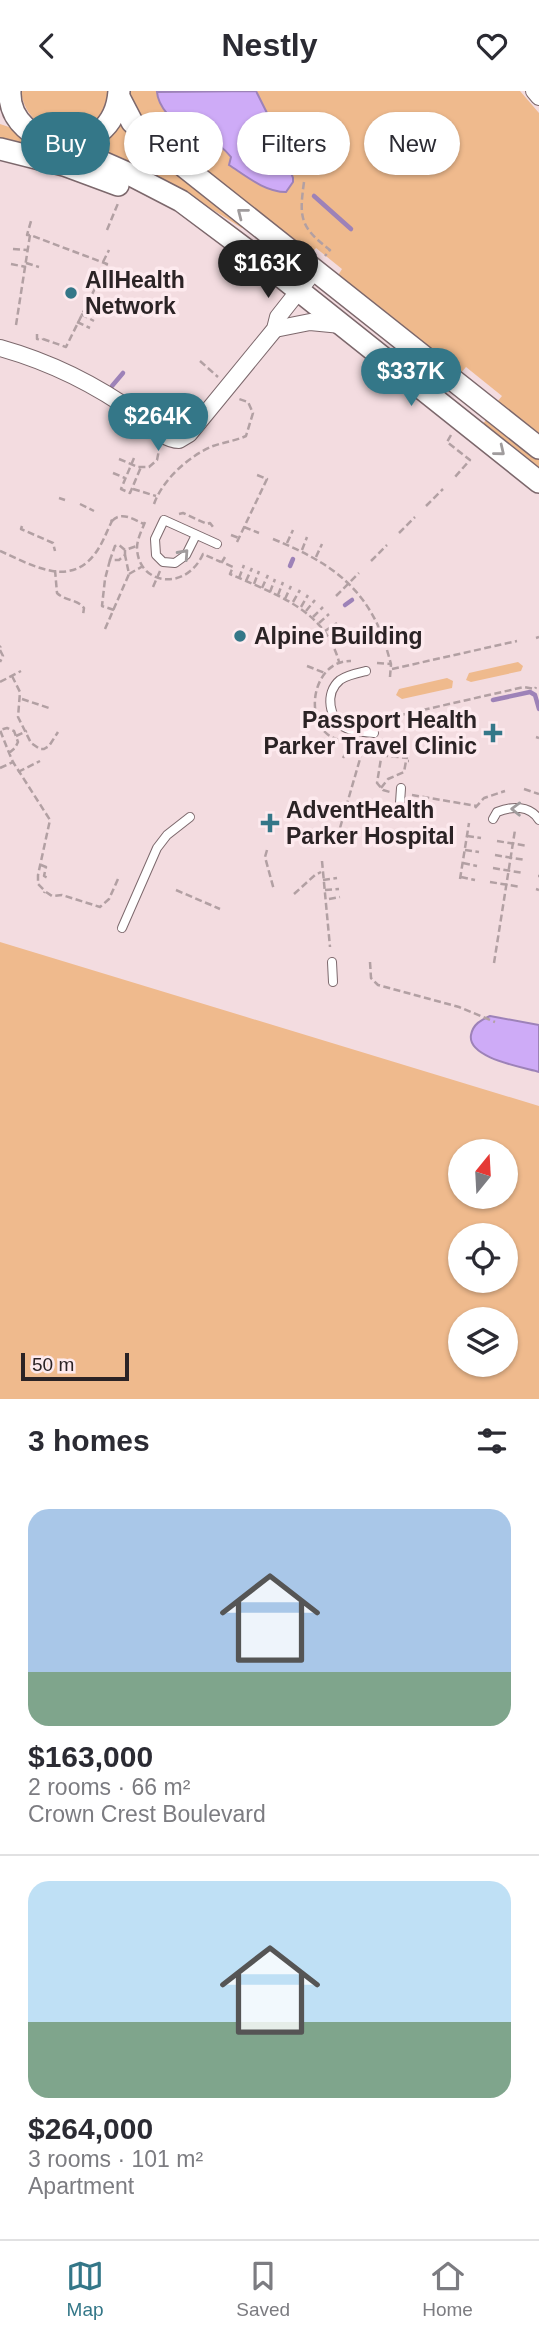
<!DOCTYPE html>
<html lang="en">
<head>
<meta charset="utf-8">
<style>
	:root { --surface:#fff; --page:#f2f2f3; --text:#2b2b33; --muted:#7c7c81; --line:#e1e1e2; --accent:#347788 }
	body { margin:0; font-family:Helvetica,sans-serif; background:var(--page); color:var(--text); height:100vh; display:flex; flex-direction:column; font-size:26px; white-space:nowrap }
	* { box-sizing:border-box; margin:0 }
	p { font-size:23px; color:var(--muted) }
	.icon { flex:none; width:38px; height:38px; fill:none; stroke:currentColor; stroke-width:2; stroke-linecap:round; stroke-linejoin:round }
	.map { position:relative; height:1308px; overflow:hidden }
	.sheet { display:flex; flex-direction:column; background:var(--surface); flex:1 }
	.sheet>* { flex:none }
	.guide { position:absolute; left:21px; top:21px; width:497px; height:63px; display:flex; gap:14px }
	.needle { width:46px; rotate:18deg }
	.buttons { position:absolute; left:448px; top:1048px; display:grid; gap:14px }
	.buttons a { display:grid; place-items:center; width:70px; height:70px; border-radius:50%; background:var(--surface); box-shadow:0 2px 5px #0004; font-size:35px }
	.scale { position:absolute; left:21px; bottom:18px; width:108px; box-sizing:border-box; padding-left:7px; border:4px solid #2b2325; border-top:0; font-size:19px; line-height:24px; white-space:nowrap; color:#2b2325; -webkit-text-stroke:5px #fdeaee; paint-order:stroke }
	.price { position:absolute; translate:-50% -60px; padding:0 16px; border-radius:24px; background:var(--accent); color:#fff; font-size:23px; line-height:46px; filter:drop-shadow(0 2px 4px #0008) }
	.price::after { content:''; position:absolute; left:50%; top:42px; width:21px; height:16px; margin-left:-10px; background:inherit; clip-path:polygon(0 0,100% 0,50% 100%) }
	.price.active { background:#222; color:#fff }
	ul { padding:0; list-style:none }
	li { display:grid; align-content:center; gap:14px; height:371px; padding:0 28px }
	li+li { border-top:2px solid var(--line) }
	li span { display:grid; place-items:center; height:217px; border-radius:21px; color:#555 }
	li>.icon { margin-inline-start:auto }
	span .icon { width:126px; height:126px; fill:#fffc; stroke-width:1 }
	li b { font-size:30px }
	h2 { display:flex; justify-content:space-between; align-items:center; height:84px; padding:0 28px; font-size:30px }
	.chip { padding:0 24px; border-radius:32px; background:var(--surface); box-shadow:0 2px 5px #0004; font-size:24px; line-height:63px }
	.chip.active { background:var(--accent); color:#fff }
	header { display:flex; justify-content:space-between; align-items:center; height:91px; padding:0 28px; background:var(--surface); font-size:32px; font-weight:600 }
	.tab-bar { display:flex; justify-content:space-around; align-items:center; height:98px; border-top:2px solid var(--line); background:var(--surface); font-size:19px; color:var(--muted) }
	.tab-bar a { display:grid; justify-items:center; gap:4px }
	.tab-bar .active { color:var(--accent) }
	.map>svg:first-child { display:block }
</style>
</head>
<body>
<header><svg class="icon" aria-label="back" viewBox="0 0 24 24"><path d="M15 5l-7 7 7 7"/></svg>Nestly<svg class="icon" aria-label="heart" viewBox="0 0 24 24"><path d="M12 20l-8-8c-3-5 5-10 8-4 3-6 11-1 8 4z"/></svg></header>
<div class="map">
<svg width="539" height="1308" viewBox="0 0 539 1308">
	<rect width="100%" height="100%" fill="#f3dce0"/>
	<g fill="#efba8d" fill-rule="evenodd">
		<path d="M21,0h90c-3,8 -5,20 -11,26 -26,31 -75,13 -79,-26z"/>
		<polygon points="129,0 520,0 539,22 539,347 497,311 502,305 466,276 460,283 337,186 342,178 316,157 310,164 143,30"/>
		<polygon points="120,30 243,133 242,137 189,104 85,59"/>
		<polygon points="0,33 9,36 80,68 0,54"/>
		<polygon points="487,328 539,369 539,377 518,364 481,335"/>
		<polygon points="518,571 523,575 521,580 471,591 466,589 469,582"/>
		<polygon points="447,587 453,590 452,597 402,608 396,604 399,598"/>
		<path d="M0,851l539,164v293h-539zM460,1060h46v46h-46zM460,1144h46v46h-46zM460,1228h46v46h-46z"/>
	</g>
	<g fill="#ceabf7" stroke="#9d82b8" stroke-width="2">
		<path d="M256,0l18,36 19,51v4l-7,10c-21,0 -40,-16 -57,-27l2,-8c-6,-8 -18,-17 -27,-21 -5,-2 -12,-2 -17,-5 -13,-8 -29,-24 -30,-39z"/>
		<path d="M490,925l49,9v47c-17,-5 -72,-14 -68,-37 2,-11 10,-15 19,-19z"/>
	</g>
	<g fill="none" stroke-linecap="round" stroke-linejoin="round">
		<g stroke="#9d82b8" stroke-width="4.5">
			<polyline points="169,38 177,27"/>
			<polyline points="314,105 351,138"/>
			<polyline points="112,295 123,282"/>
			<polyline points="290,475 293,468"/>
			<polyline points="345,514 352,509"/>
			<polyline points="493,609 530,601 535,604 539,618"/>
		</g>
		<defs>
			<g id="service">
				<polyline points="196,444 186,464 175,472 163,471 156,464 155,448 164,429 217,453"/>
				<path d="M366,580c-9,2 -19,4 -26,9 -16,13 -11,40 6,48 8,4 18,4 28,5"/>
				<polyline points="400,712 401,697"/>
				<path d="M493,728l4,-7c15,-6 33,-7 42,8"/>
				<polyline points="122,837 157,757 167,744 190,726"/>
				<polyline points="332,871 333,891"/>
			</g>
			<g id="minor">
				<polyline points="534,0 539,6"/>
				<polyline points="275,238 310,231 341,234"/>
				<path d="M0,257c50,14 95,36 138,67 12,8 25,25 41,25l10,-6 86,-105 3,-12 37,-47"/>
			</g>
			<g id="secondary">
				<path d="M10,0c-3,60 104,77 109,0"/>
				<polyline points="119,6 132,31 157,54 539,357"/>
				<polyline points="59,52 125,81 181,110 268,175 539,391"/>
				<polyline points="0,58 64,74 118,94"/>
			</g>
		</defs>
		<use href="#service" stroke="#7c686c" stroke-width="10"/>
		<use href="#minor" stroke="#7c686c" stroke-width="18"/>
		<use href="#secondary" stroke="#7c686c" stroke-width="24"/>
		<g stroke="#b2a0a3" stroke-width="2.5" stroke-dasharray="7 3.5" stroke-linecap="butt">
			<path d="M304,91c-5,36 -4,45 26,68l-5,6"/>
			<polyline points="107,139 119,110"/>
			<polyline points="30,144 27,144 31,130"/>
			<polyline points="13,158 27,159"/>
			<polyline points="103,171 109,159"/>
			<polyline points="26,172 39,176"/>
			<polyline points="11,173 26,176"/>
			<polyline points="81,223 94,230"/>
			<polyline points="77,231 90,237"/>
			<polyline points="16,234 30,144 107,173 66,256 43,248 44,246"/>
			<polyline points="37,243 37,248 42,249"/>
			<polyline points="200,270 218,286"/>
			<polyline points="166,328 174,317 172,306"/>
			<polyline points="451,344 447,351 470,369 455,386"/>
			<polyline points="134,367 121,398 130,402 141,376"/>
			<polyline points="119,368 138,376 149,376 157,369 159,359"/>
			<polyline points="113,382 125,387"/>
			<polyline points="133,398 156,405"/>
			<polyline points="59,407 65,409"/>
			<polyline points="80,413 94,420"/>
			<path d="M154,413c9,-25 35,-48 59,-58 11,-4 22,-5 33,-10l7,-23 -5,-11 -9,-3v-3"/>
			<polyline points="426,415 443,398"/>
			<polyline points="179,423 183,422 207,433 210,432 213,436"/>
			<path d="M112,430c9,-10 21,-2 32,3"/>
			<path d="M145,431c-3,8 -8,17 -8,26 1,37 49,44 66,6l18,8"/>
			<polyline points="22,435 21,438 53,452 55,460"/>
			<polyline points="244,436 259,442"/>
			<polyline points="399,442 415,426"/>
			<polyline points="231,444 239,447"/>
			<path d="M273,448c51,21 88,43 109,96"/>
			<polyline points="237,451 267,388 257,384"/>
			<polyline points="287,452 293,439"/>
			<polyline points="125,459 119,454 115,455 110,469 119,469 125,464 125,459 137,455"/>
			<polyline points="302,459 307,446"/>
			<path d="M0,460c30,13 68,37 94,4 8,-10 12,-22 18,-34l-2,-1"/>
			<path d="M225,466l-3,5 11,5 -3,7c44,20 95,35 109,88"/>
			<polyline points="316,466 322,453"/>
			<polyline points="110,469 105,488 102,515 114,519"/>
			<polyline points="371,470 387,454"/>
			<path d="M55,479l2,23c8,8 20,6 27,15l-1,7"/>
			<polyline points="129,483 143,475"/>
			<polyline points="239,487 244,474"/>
			<polyline points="246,490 252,477"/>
			<polyline points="254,493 259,480"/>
			<polyline points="153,496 160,480"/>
			<polyline points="262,497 268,484"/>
			<polyline points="270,501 275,488"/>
			<polyline points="278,504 283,491"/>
			<polyline points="336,505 359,482"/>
			<polyline points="285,508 291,495"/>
			<polyline points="293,511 300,499"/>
			<polyline points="301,516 308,504"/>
			<polyline points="306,520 315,509"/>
			<polyline points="313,526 323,516"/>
			<polyline points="319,532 329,523"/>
			<polyline points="105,538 129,483 125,464"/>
			<polyline points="325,540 337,532"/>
			<polyline points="536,547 539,546"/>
			<polyline points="0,556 1,555"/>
			<polyline points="0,559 3,565 0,571"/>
			<polyline points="387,559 391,573 390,586"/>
			<polyline points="377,572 391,573"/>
			<polyline points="307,575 325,582"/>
			<polyline points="392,578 517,550"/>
			<polyline points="12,585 20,601 18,626 31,652 40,658 44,658 49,655 58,641"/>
			<polyline points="0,591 21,580"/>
			<polyline points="22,608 49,617"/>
			<polyline points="392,626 524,596 535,598 536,596"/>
			<polyline points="385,639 387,631 392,626 391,624"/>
			<polyline points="16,645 27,640"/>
			<polyline points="536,646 539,647"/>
			<polyline points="384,649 377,692 383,699 390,701"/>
			<path d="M9,662l6,-5 3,-6 -4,-11 -7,-3 -7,2c4,10 8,21 13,32l37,58 -12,55v9l7,7 -1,2"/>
			<polyline points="0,677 13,671"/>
			<polyline points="18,681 40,670"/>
			<polyline points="381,697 388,688 404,681 406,670 409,670"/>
			<polyline points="524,698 539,703"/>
			<polyline points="412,704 477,715"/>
			<polyline points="475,717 484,707 505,700"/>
			<polyline points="467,745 481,747"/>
			<polyline points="497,750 528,755"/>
			<path d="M328,753l4,-9 8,-7 22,-76c-7,-11 -27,-9 -37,-20 -21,-23 -8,-72 26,-71"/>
			<polyline points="267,759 265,766 274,799"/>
			<polyline points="465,759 479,761"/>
			<polyline points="495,764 525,769"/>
			<polyline points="322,770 330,856"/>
			<polyline points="463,772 477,775"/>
			<polyline points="41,774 46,776 44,785 48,787"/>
			<polyline points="493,777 523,782"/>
			<polyline points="538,785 539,785"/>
			<polyline points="461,786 475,789"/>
			<polyline points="460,788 469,732"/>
			<polyline points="323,789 337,787"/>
			<polyline points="490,791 521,796"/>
			<polyline points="536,798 539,799"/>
			<polyline points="176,799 220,818"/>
			<polyline points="325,799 339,798"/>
			<polyline points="46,801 52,805 62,804 100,816 109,808 118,788"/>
			<polyline points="294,803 315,784 321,781"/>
			<polyline points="329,808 340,806"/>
			<polyline points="370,871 371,887 378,894 459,916 495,931"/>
			<polyline points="494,872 515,739"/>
		</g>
		<use href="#service" stroke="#fff" stroke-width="8"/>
		<use href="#minor" stroke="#fff" stroke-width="16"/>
		<use href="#secondary" stroke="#fff" stroke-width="21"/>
		<polyline stroke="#b2a0a3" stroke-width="2.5" stroke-dasharray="7 3.5" stroke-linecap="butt" points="343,667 346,661 408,667"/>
	</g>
	<defs><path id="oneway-chevron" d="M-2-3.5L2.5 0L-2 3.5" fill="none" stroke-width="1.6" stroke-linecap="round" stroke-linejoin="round" transform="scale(1.75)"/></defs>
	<g stroke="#a09c9d">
		<use href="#oneway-chevron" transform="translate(242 122) rotate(-142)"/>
		<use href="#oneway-chevron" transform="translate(500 360) rotate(39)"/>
		<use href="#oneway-chevron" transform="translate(184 463) rotate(-48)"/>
		<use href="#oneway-chevron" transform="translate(516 718) rotate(-179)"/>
	</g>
	<g fill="#347788" stroke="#fdeaee" stroke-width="2.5">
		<circle cx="71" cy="202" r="7"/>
		<circle cx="240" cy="545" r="7"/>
		<path d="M489.5 631.5h7v7h7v7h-7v7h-7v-7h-7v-7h7z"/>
		<path d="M266.5 721.5h7v7h7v7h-7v7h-7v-7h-7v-7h7z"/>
	</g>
	<g text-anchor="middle" stroke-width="7" stroke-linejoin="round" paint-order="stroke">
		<g font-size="23" font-weight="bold" fill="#2b2325" stroke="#fdeaee" text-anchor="start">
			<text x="85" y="197">AllHealth<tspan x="85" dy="26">Network</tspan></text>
			<text x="254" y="553">Alpine Building</text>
			<text x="477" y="637" text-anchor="end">Passport Health<tspan x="477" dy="26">Parker Travel Clinic</tspan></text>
			<text x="286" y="727">AdventHealth<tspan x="286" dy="26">Parker Hospital</tspan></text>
		</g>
	</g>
</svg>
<div class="buttons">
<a><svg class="needle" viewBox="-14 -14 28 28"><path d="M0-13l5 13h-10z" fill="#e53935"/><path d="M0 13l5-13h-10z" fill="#7c7c81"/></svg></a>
<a><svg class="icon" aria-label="locate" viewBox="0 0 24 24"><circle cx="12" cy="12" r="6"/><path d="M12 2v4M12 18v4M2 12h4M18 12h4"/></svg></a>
<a><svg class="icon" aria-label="layers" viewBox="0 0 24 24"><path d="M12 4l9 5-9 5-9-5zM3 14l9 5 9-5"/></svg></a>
</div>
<div class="scale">50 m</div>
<b class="price active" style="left:268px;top:209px">$163K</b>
<b class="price" style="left:411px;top:317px">$337K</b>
<b class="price" style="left:158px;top:362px">$264K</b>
<div class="guide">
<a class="chip active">Buy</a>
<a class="chip">Rent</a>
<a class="chip">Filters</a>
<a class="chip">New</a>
</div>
</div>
<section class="sheet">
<h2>3 homes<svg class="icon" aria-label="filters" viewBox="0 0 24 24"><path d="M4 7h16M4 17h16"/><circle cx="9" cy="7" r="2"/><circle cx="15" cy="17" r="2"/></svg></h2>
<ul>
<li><span style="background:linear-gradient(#a9c7e8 75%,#7fa58c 0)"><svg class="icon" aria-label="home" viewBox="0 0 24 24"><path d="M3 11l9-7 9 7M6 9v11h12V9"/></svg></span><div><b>$163,000</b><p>2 rooms · 66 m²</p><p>Crown Crest Boulevard</p></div></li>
<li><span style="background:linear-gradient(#bfe0f5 65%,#7fa58c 0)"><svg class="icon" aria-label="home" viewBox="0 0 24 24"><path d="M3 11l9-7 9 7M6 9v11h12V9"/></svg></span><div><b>$264,000</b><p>3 rooms · 101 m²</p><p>Apartment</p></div></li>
</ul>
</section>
<nav class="tab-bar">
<a class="active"><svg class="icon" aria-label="map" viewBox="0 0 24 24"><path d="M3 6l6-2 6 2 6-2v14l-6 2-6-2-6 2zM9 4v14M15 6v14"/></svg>Map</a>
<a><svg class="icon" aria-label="saved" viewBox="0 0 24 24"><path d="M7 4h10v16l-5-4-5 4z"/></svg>Saved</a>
<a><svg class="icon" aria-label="home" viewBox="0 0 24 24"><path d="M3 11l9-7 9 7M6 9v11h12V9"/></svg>Home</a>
</nav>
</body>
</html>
